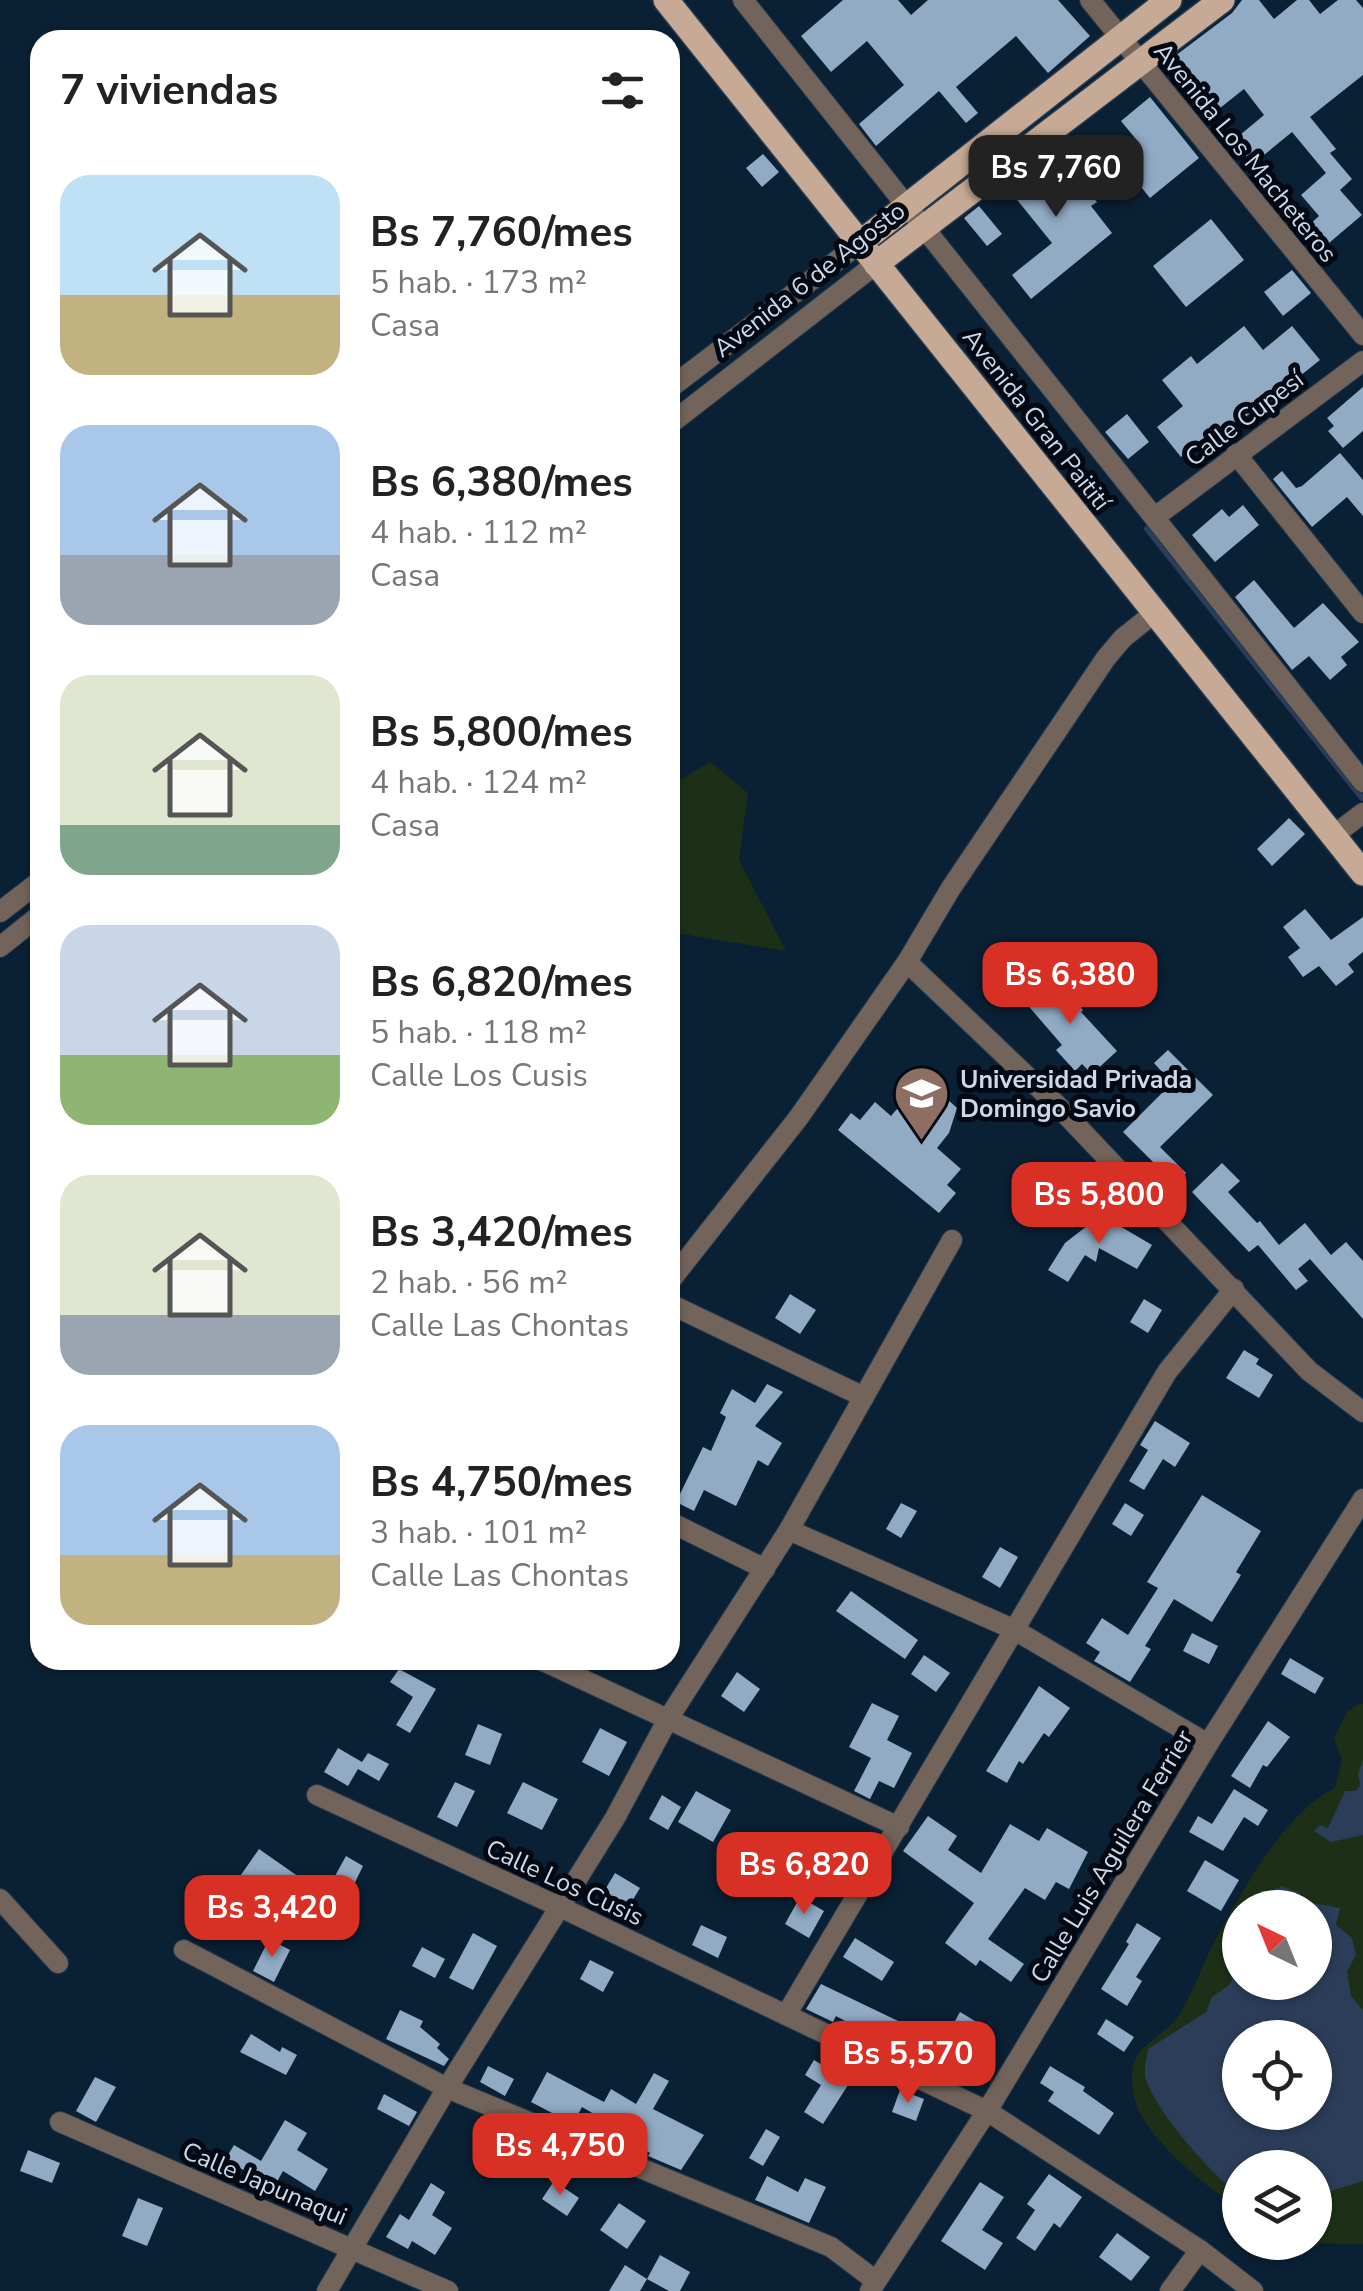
<!DOCTYPE html>
<html lang="es">
<head>
<meta charset="utf-8">
<style>
	:root { --surface:#fff; --page:#f6f6f6; --text:#222; --muted:#767676; --accent:#d93025 }
	body { margin:0; font-family:"Nunito Sans",sans-serif; background:var(--page); color:var(--text); height:100vh; display:flex; flex-direction:column; font-size:38px; white-space:nowrap }
	* { box-sizing:border-box; margin:0 }
	p { font-size:32px; color:var(--muted) }
	.icon { flex:none; width:55px; height:55px; fill:none; stroke:currentColor; stroke-width:2; stroke-linecap:round; stroke-linejoin:round }
	.map { position:relative; flex:1; overflow:hidden }
	.side { position:absolute; left:30px; top:30px; width:650px; height:1640px; display:flex; flex-direction:column; background:var(--surface); border-radius:30px; box-shadow:0 2px 8px #0004 }
	.side>* { flex:none }
	.needle { width:65px; rotate:317deg }
	.tools { position:absolute; left:1222px; top:1890px; display:grid; gap:20px }
	.tools a { display:grid; place-items:center; width:110px; height:110px; border-radius:50%; background:var(--surface); box-shadow:0 2px 8px #0004; font-size:50px }
	.price { position:absolute; translate:-50% -85px; padding:0 22px; border-radius:20px; background:var(--accent); color:#fff; font-size:32px; line-height:65px; filter:drop-shadow(0 2px 5px #0008) }
	.price::after { content:''; position:absolute; left:50%; top:60px; width:30px; height:22px; margin-left:-15px; background:inherit; clip-path:polygon(0 0,100% 0,50% 100%) }
	.price.active { background:#222; color:#fff }
	ul { padding:0; list-style:none }
	li { display:flex; align-items:center; gap:30px; height:250px; padding:0 30px }
	li span { display:grid; place-items:center; flex:none; width:280px; height:200px; border-radius:30px; color:#555 }
	li>.icon { margin-inline-start:auto }
	span .icon { width:120px; height:120px; fill:#fffc; stroke-width:1 }
	li b { font-size:42px }
	h2 { display:flex; justify-content:space-between; align-items:center; height:120px; padding:0 30px; font-size:42px }
	.map>svg:first-child { display:block }
</style>
</head>
<body>
<div class="map">
<svg width="1363" height="2291" viewBox="0 0 1363 2291">
	<rect width="100%" height="100%" fill="#0a2034"/>
	<g fill="#1d3017" fill-rule="evenodd">
		<polygon points="710,762 748,793 739,860 786,951 670,932 670,786"/>
		<path d="M1359,1703l4,1v540l-63,-1 15,-1v-74h-75v40c-32,-18 -96,-72 -105,-108 -3,-8 -4,-30 -1,-38 8,-19 31,-28 43,-44 16,-23 24,-51 37,-76 27,-49 71,-130 121,-154l7,-28 -8,-22 13,-26zM1240,1908h75v74h-75zM1240,2038h75v74h-75z"/>
	</g>
	<g fill="#2b3d58" fill-rule="evenodd">
		<polygon points="1363,1760 1363,1835 1331,1842 1314,1831 1320,1825 1328,1828 1345,1791 1356,1791 1360,1785 1358,1774"/>
		<path d="M1282,1886l18,7 1,8 39,7 -4,17 16,13 4,17 -9,16 4,25 12,14v171l-35,11 -13,15v-39h-75v28c-31,-25 -80,-79 -94,-116 -3,-9 1,-22 2,-31l58,-37 6,-15 17,-12 7,-14 -6,-16 3,-9 7,-3v39h75v-74l-59,-1 8,-13zM1240,2038h75v74h-75z"/>
	</g>
	<g fill="none" stroke-linecap="round" stroke-linejoin="round">
		<polyline stroke="#2b3d58" stroke-width="6" points="1147,529 1362,798"/>
	</g>
	<g fill="#91abc5">
		<polygon points="843,0 898,0 911,15 928,0 1058,0 1090,36 1048,73 1016,36 956,87 978,113 966,123 939,91 876,146 859,124 904,85 867,41 831,72 801,36"/>
		<polygon points="1242,0 1259,0 1274,19 1297,0 1309,0 1320,14 1338,0 1356,0 1363,8 1363,75 1310,117 1336,149 1330,153 1352,179 1340,190 1362,215 1316,254 1299,234 1319,216 1301,195 1326,173 1292,132 1253,164 1234,140 1264,115 1244,89 1210,116 1167,62 1232,13"/>
		<polygon points="1150,97 1199,158 1150,198 1119,160 1139,143 1121,121"/>
		<polygon points="1054,149 1097,202 1091,206 1112,233 1031,299 1012,275 1052,243 1006,186"/>
		<polygon points="763,154 779,172 762,187 746,168"/>
		<polygon points="979,206 1002,234 987,246 964,218"/>
		<polygon points="1211,219 1244,260 1186,307 1153,266"/>
		<polygon points="1292,270 1311,293 1283,316 1264,292"/>
		<polygon points="1244,326 1263,350 1292,326 1320,360 1290,384 1295,389 1268,411 1262,404 1214,441 1209,434 1181,457 1157,427 1183,406 1162,380 1191,356 1197,364"/>
		<polygon points="1363,387 1363,431 1343,448 1328,431 1334,426 1327,418"/>
		<polygon points="1127,414 1149,442 1128,459 1105,432"/>
		<polygon points="1340,453 1363,480 1363,516 1347,497 1312,527 1273,479 1282,471 1296,488 1302,486"/>
		<polygon points="1243,505 1259,525 1215,562 1192,535 1222,509 1229,517"/>
		<polygon points="1254,580 1294,628 1323,603 1359,642 1341,657 1347,665 1330,680 1309,656 1292,670 1235,597"/>
		<polygon points="1289,818 1305,834 1272,866 1257,849"/>
		<polygon points="1305,909 1331,940 1363,917 1363,952 1348,964 1354,972 1336,986 1319,966 1303,977 1288,957 1300,948 1283,927"/>
		<polygon points="1054,976 1083,1010 1081,1012 1117,1051 1092,1074 1082,1064 1075,1071 1056,1050 1062,1045 1025,1002"/>
		<polygon points="1168,1050 1213,1095 1160,1147 1186,1173 1175,1184 1123,1132 1172,1083 1154,1063"/>
		<polygon points="934,1087 957,1108 949,1133 937,1148 961,1169 947,1185 956,1193 939,1213 838,1130 851,1113 860,1120 875,1102 891,1116 908,1096"/>
		<polygon points="1222,1163 1240,1181 1228,1192 1257,1223 1260,1221 1279,1245 1305,1223 1331,1255 1346,1242 1363,1261 1363,1319 1310,1259 1298,1269 1308,1281 1296,1290 1258,1245 1249,1252 1192,1192"/>
		<polygon points="1101,1215 1152,1245 1137,1269 1099,1248 1096,1262 1085,1255 1068,1282 1048,1270 1065,1243"/>
		<polygon points="790,1294 816,1310 800,1334 775,1318"/>
		<polygon points="1144,1299 1162,1310 1148,1333 1130,1322"/>
		<polygon points="1244,1350 1259,1359 1256,1364 1273,1375 1259,1398 1226,1378"/>
		<polygon points="767,1384 783,1392 755,1426 782,1443 768,1466 758,1460 736,1506 704,1490 694,1511 676,1502 703,1447 711,1451 726,1417 720,1413 732,1389 755,1403"/>
		<polygon points="1155,1421 1190,1443 1175,1467 1163,1459 1144,1490 1129,1481 1148,1450 1140,1445"/>
		<polygon points="1202,1495 1261,1531 1236,1572 1241,1575 1212,1622 1174,1599 1145,1646 1151,1649 1130,1682 1094,1661 1100,1652 1086,1643 1102,1618 1128,1635 1158,1588 1147,1582"/>
		<polygon points="901,1503 917,1511 901,1538 886,1529"/>
		<polygon points="1125,1503 1144,1515 1131,1536 1112,1524"/>
		<polygon points="1000,1547 1018,1557 1000,1588 982,1577"/>
		<polygon points="851,1591 918,1640 905,1659 836,1611"/>
		<polygon points="1192,1633 1218,1646 1209,1664 1183,1651"/>
		<polygon points="924,1655 950,1673 936,1692 911,1674"/>
		<polygon points="1290,1658 1324,1678 1315,1694 1281,1674"/>
		<polygon points="399,1669 436,1689 410,1733 396,1725 413,1697 390,1682"/>
		<polygon points="737,1672 760,1689 744,1712 721,1696"/>
		<polygon points="1039,1686 1070,1708 1049,1737 1044,1733 1023,1764 1019,1761 1007,1783 986,1771"/>
		<polygon points="872,1703 899,1716 887,1740 912,1753 894,1788 879,1781 870,1799 854,1791 871,1758 849,1747"/>
		<polygon points="1268,1721 1290,1737 1267,1767 1263,1765 1250,1788 1231,1776"/>
		<polygon points="478,1724 502,1734 490,1765 465,1755"/>
		<polygon points="600,1728 627,1742 609,1776 582,1762"/>
		<polygon points="338,1748 362,1762 368,1753 389,1764 379,1781 358,1769 348,1786 324,1772"/>
		<polygon points="455,1782 475,1791 457,1827 437,1817"/>
		<polygon points="523,1782 558,1799 542,1830 507,1813"/>
		<polygon points="1234,1789 1268,1810 1258,1826 1244,1817 1223,1851 1189,1832 1198,1816 1212,1824"/>
		<polygon points="696,1791 731,1810 713,1842 678,1822"/>
		<polygon points="662,1795 681,1807 668,1830 649,1819"/>
		<polygon points="928,1816 957,1836 948,1850 981,1873 1010,1824 1039,1841 1047,1828 1088,1852 1069,1889 1056,1882 1045,1900 1025,1888 988,1939 1024,1964 1011,1982 980,1960 976,1966 945,1943 974,1903 903,1851"/>
		<polygon points="824,1832 844,1843 815,1885 801,1876"/>
		<polygon points="259,1849 299,1877 272,1906 263,1925 248,1917 256,1900 234,1885"/>
		<polygon points="346,1856 363,1866 329,1935 309,1923"/>
		<polygon points="1205,1860 1239,1880 1221,1911 1187,1891"/>
		<polygon points="615,1873 640,1888 620,1921 594,1908"/>
		<polygon points="800,1897 824,1911 809,1938 785,1924"/>
		<polygon points="1137,1923 1161,1938 1136,1977 1142,1981 1127,2006 1101,1989 1129,1944 1126,1942"/>
		<polygon points="701,1925 727,1937 718,1958 692,1945"/>
		<polygon points="473,1933 497,1946 473,1990 449,1978"/>
		<polygon points="855,1938 894,1962 882,1981 843,1957"/>
		<polygon points="269,1939 290,1950 274,1982 253,1971"/>
		<polygon points="422,1947 445,1959 435,1978 412,1966"/>
		<polygon points="590,1960 614,1972 603,1992 580,1979"/>
		<polygon points="821,1984 921,2032 915,2045 877,2028 872,2036 836,2016 833,2022 806,2009"/>
		<polygon points="400,2010 423,2021 420,2027 440,2044 437,2048 449,2059 444,2066 386,2039"/>
		<polygon points="960,2012 975,2021 959,2048 945,2039"/>
		<polygon points="1106,2019 1134,2037 1124,2052 1097,2034"/>
		<polygon points="251,2034 280,2052 282,2047 297,2055 286,2075 240,2052"/>
		<polygon points="814,2060 850,2082 823,2124 804,2112 821,2085 805,2075"/>
		<polygon points="488,2066 514,2079 505,2096 480,2082"/>
		<polygon points="1050,2066 1085,2087 1083,2091 1114,2113 1099,2135 1048,2101 1054,2092 1040,2083"/>
		<polygon points="547,2072 604,2102 611,2089 636,2104 654,2073 669,2081 653,2109 704,2135 681,2170 648,2156 650,2153 615,2132 618,2128 582,2107 573,2124 531,2102"/>
		<polygon points="95,2077 116,2087 96,2122 76,2111"/>
		<polygon points="900,2090 924,2099 916,2121 892,2112"/>
		<polygon points="384,2094 417,2112 409,2126 377,2109"/>
		<polygon points="285,2120 307,2133 297,2150 328,2169 315,2191 283,2171 274,2187 240,2168 237,2173 222,2165 234,2145 261,2161"/>
		<polygon points="766,2129 780,2137 763,2166 749,2158"/>
		<polygon points="28,2150 60,2163 52,2183 20,2171"/>
		<polygon points="1049,2174 1082,2197 1060,2228 1054,2223 1035,2251 1016,2238 1035,2210 1027,2204"/>
		<polygon points="767,2176 798,2192 805,2178 826,2187 809,2223 755,2200"/>
		<polygon points="554,2181 579,2198 567,2216 542,2199"/>
		<polygon points="980,2182 1004,2197 982,2230 1003,2243 985,2270 941,2241"/>
		<polygon points="431,2183 445,2192 432,2215 452,2228 435,2255 412,2241 408,2249 386,2237 400,2214 409,2220"/>
		<polygon points="138,2198 163,2208 147,2246 122,2236"/>
		<polygon points="619,2203 646,2221 627,2249 600,2230"/>
		<polygon points="1117,2233 1150,2257 1131,2281 1099,2257"/>
		<polygon points="660,2255 690,2272 680,2291 669,2291 647,2279"/>
		<polygon points="625,2265 647,2279 640,2291 609,2291"/>
	</g>
	<g fill="none" stroke-linecap="round" stroke-linejoin="round">
		<defs>
			<g id="minor">
				<path d="M743,0c206,261 415,520 620,782"/>
				<polyline points="1090,0 1363,335"/>
				<polyline points="1236,454 1363,613"/>
				<polyline points="1155,517 1363,361"/>
				<polyline points="1153,614 1123,638 1106,658 951,888 907,962 1055,1103 1309,1371 1363,1412"/>
				<polyline points="1334,835 1363,813"/>
				<polyline points="670,1281 799,1117 907,962"/>
				<polyline points="670,1304 864,1397"/>
				<polyline points="670,1522 765,1569"/>
				<polyline points="789,1530 1013,1629 1208,1744"/>
				<polyline points="541,1660 899,1827"/>
				<polyline points="317,1795 560,1907 987,2111 1200,2250 1253,2291"/>
				<polyline points="0,1899 58,1963"/>
				<polyline points="184,1950 447,2088 831,2247 876,2281"/>
				<polyline points="786,2015 1167,1372 1234,1289"/>
				<polyline points="60,2122 448,2291"/>
				<polyline points="327,2291 447,2088 615,1818 668,1719 789,1530 952,1240"/>
				<polyline points="1170,2291 1200,2250"/>
			</g>
			<g id="tertiary">
				<polyline points="670,388 860,243"/>
				<polyline points="670,424 876,264"/>
				<polyline points="0,912 40,881"/>
				<polyline points="0,947 40,915"/>
				<polyline points="870,2291 987,2111 1208,1744 1363,1499"/>
			</g>
			<g id="primary">
				<polyline points="666,0 1363,873"/>
				<polyline points="860,243 1169,0"/>
				<polyline points="876,264 1222,0"/>
			</g>
		</defs>
		<use href="#minor" stroke="#253a4d" stroke-width="22"/>
		<use href="#tertiary" stroke="#253a4d" stroke-width="22"/>
		<use href="#primary" stroke="#253a4d" stroke-width="28"/>
		<use href="#minor" stroke="#72645a" stroke-width="20"/>
		<use href="#tertiary" stroke="#72645a" stroke-width="20"/>
		<use href="#primary" stroke="#c6aa95" stroke-width="25"/>
	</g>
	<defs>
		<symbol id="university-pin" viewBox="-11 -11 22 30"><path d="M0 17L-7.5 6A9.5 9.5 0 1 1 7.5 6Z" fill="#8d6e63" stroke="#030912"/><path d="M0-5L7-2L0 1L-7-2ZM-4 1L0 2.5L4 1V4Q0 6-4 4Z" fill="#fff"/></symbol>
	</defs>
	<g fill-rule="evenodd">
		<use href="#university-pin" x="890" y="1062" width="63" height="86"/>
	</g>
	<g text-anchor="middle" stroke-width="10" stroke-linejoin="round" paint-order="stroke">
		<g font-size="25" fill="#ccdae7" stroke="#030912">
			<text transform="translate(1246 152) rotate(51)" y="9">Avenida Los Macheteros</text>
			<text transform="translate(809 279) rotate(-38)" y="9">Avenida 6 de Agosto</text>
			<text transform="translate(1244 418) rotate(-37)" y="9">Calle Cupesí</text>
			<text transform="translate(1037 419) rotate(52)" y="9">Avenida Gran Paitití</text>
			<text transform="translate(1111 1856) rotate(-59)" y="9">Calle Luis Aguilera Ferrier</text>
			<text transform="translate(565 1882) rotate(25)" y="9">Calle Los Cusis</text>
			<text transform="translate(265 2183) rotate(23)" y="9">Calle Japunaqui</text>
		</g>
		<g font-size="25" font-weight="bold" fill="#ccdae7" stroke="#030912" text-anchor="start">
			<text x="960" y="1088">Universidad Privada<tspan x="960" dy="29">Domingo Savio</tspan></text>
		</g>
	</g>
</svg>
<div class="tools">
<a><svg class="needle" viewBox="-14 -14 28 28"><path d="M0-13l5 13h-10z" fill="#e53935"/><path d="M0 13l5-13h-10z" fill="#767676"/></svg></a>
<a><svg class="icon" aria-label="locate" viewBox="0 0 24 24"><circle cx="12" cy="12" r="6"/><path d="M12 2v4M12 18v4M2 12h4M18 12h4"/></svg></a>
<a><svg class="icon" aria-label="layers" viewBox="0 0 24 24"><path d="M12 4l9 5-9 5-9-5zM3 14l9 5 9-5"/></svg></a>
</div>
<b class="price active" style="left:1056px;top:220px">Bs 7,760</b>
<b class="price" style="left:1070px;top:1027px">Bs 6,380</b>
<b class="price" style="left:1099px;top:1247px">Bs 5,800</b>
<b class="price" style="left:804px;top:1917px">Bs 6,820</b>
<b class="price" style="left:272px;top:1960px">Bs 3,420</b>
<b class="price" style="left:908px;top:2106px">Bs 5,570</b>
<b class="price" style="left:560px;top:2198px">Bs 4,750</b>
<section class="side">
<h2>7 viviendas<svg class="icon" aria-label="filters" viewBox="0 0 24 24"><path d="M4 7h16M4 17h16"/><circle cx="9" cy="7" r="2"/><circle cx="15" cy="17" r="2"/></svg></h2>
<ul>
<li><span style="background:linear-gradient(#bfe0f5 60%,#c2b280 0)"><svg class="icon" aria-label="home" viewBox="0 0 24 24"><path d="M3 11l9-7 9 7M6 9v11h12V9"/></svg></span><div><b>Bs 7,760/mes</b><p>5 hab. · 173 m²</p><p>Casa</p></div></li>
<li><span style="background:linear-gradient(#a9c7e8 65%,#9aa5b1 0)"><svg class="icon" aria-label="home" viewBox="0 0 24 24"><path d="M3 11l9-7 9 7M6 9v11h12V9"/></svg></span><div><b>Bs 6,380/mes</b><p>4 hab. · 112 m²</p><p>Casa</p></div></li>
<li><span style="background:linear-gradient(#dfe7d0 75%,#7fa58c 0)"><svg class="icon" aria-label="home" viewBox="0 0 24 24"><path d="M3 11l9-7 9 7M6 9v11h12V9"/></svg></span><div><b>Bs 5,800/mes</b><p>4 hab. · 124 m²</p><p>Casa</p></div></li>
<li><span style="background:linear-gradient(#c9d6e8 65%,#8fb573 0)"><svg class="icon" aria-label="home" viewBox="0 0 24 24"><path d="M3 11l9-7 9 7M6 9v11h12V9"/></svg></span><div><b>Bs 6,820/mes</b><p>5 hab. · 118 m²</p><p>Calle Los Cusis</p></div></li>
<li><span style="background:linear-gradient(#dfe7d0 70%,#9aa5b1 0)"><svg class="icon" aria-label="home" viewBox="0 0 24 24"><path d="M3 11l9-7 9 7M6 9v11h12V9"/></svg></span><div><b>Bs 3,420/mes</b><p>2 hab. · 56 m²</p><p>Calle Las Chontas</p></div></li>
<li><span style="background:linear-gradient(#a9c7e8 65%,#c2b280 0)"><svg class="icon" aria-label="home" viewBox="0 0 24 24"><path d="M3 11l9-7 9 7M6 9v11h12V9"/></svg></span><div><b>Bs 4,750/mes</b><p>3 hab. · 101 m²</p><p>Calle Las Chontas</p></div></li>
</ul>
</section>
</div>
</body>
</html>
